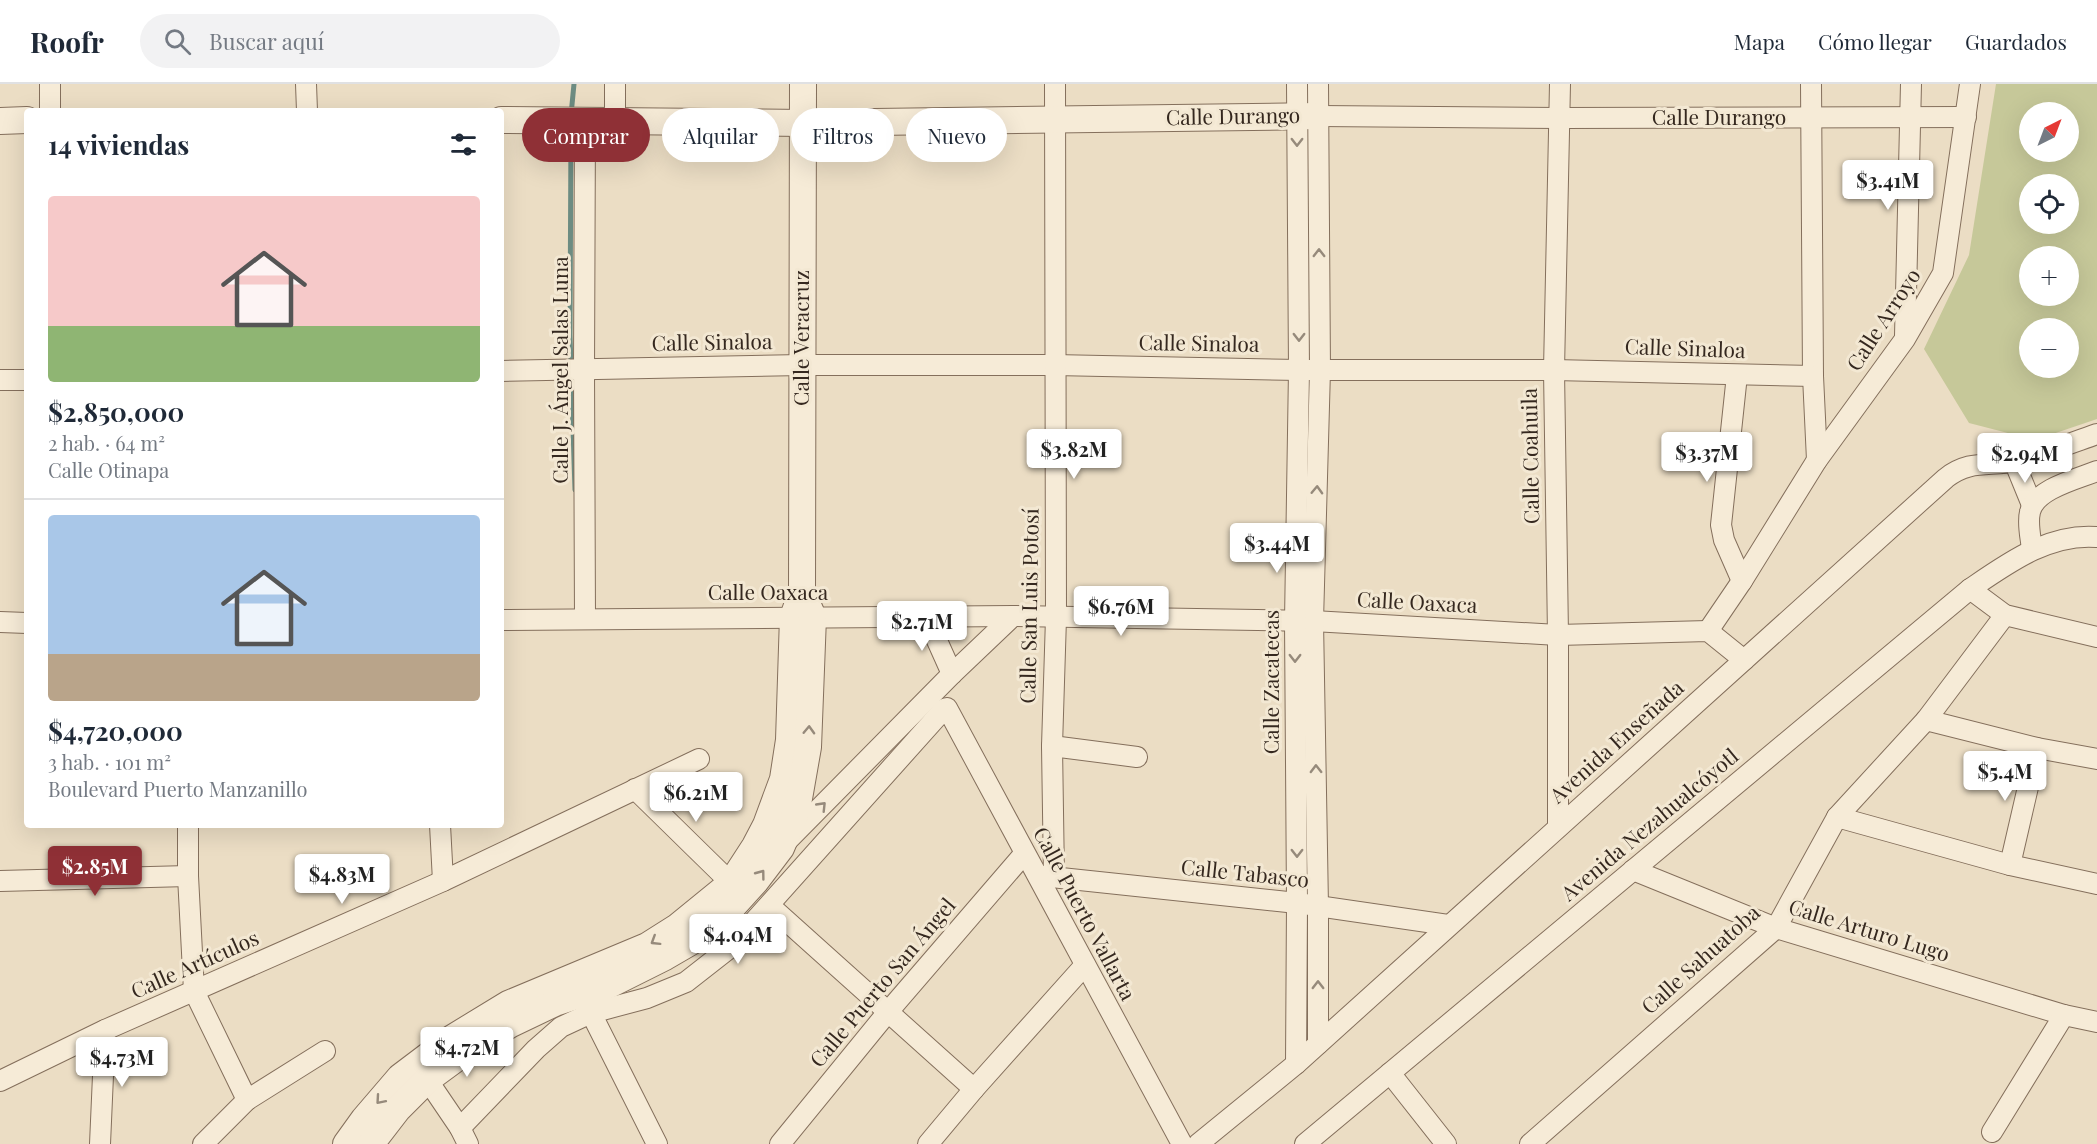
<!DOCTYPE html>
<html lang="es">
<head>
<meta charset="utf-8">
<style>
	:root { --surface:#fff; --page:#f2f2f3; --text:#1f2937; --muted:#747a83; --line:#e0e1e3; --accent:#8f3036 }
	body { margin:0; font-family:"Playfair Display",serif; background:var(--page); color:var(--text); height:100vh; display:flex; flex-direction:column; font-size:22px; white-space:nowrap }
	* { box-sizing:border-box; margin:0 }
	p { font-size:20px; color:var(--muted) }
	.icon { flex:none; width:33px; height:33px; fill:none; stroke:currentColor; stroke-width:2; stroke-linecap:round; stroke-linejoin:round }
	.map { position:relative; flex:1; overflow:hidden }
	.panel { position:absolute; left:24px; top:24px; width:480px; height:720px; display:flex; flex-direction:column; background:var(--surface); border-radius:6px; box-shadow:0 6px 24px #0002 }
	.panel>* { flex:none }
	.hud { position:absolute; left:522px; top:24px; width:570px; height:54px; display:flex; gap:12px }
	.needle { width:39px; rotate:42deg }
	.buttons { position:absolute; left:2019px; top:18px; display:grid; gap:12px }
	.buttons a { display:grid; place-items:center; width:60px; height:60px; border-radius:50%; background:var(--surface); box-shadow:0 6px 24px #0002; font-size:30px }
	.price { position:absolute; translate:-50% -51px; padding:0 14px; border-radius:6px; background:#fff; color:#222; font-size:20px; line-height:39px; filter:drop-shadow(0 2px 3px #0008) }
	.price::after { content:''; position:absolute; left:50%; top:36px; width:18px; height:14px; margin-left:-9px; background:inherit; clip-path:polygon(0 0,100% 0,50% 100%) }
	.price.on { background:var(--accent); color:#fff }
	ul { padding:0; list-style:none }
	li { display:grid; align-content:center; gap:12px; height:318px; padding:0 24px }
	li+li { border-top:2px solid var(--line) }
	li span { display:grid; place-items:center; height:186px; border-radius:6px; color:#555 }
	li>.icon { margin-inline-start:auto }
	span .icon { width:108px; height:108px; fill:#fffc; stroke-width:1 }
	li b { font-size:26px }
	h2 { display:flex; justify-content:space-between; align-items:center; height:72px; padding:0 24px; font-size:26px }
	.pill { padding:0 21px; border-radius:27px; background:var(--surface); box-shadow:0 6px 24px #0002; font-size:21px; line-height:54px }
	.pill.on { background:var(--accent); color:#fff }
	header { display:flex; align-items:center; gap:36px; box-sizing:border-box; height:84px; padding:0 30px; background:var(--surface); border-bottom:2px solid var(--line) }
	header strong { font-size:28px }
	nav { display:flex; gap:33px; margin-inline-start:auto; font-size:21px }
	.search { width:420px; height:54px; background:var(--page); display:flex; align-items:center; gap:15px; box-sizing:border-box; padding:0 21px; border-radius:33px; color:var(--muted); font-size:22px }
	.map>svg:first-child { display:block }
</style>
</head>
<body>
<header>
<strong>Roofr</strong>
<div class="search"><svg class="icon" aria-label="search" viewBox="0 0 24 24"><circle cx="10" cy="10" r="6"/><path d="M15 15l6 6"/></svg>Buscar aquí</div>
<nav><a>Mapa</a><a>Cómo llegar</a><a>Guardados</a></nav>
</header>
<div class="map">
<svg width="2097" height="1060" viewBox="0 0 2097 1060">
	<rect width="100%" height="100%" fill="#ebddc4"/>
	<path fill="#c6c899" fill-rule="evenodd" d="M1996,0h101v335l-62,21 -66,-17 -45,-74 45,-94zM2068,28v40h-38v-40zM2030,100h38v40h-38zM2030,172h38v40h-38zM2030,244h38v40h-38z"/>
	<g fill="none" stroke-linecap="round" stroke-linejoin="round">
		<g stroke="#6d8c82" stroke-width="5">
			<polyline points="571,31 574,0"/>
			<polyline points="571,43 570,251 575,406"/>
		</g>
		<defs>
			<g id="minor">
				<polyline points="50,0 50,27"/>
				<polyline points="306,0 307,27"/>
				<polyline points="1811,0 1813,292 1817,376"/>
				<polyline points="1319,32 1560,34 1966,33"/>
				<polyline points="615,37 615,0"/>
				<polyline points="1905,252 1911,0"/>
				<polyline points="501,287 802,281 1054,281 1299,286 1554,286 1813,292"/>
				<polyline points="1737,291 1721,441 1724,456 1742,497"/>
				<polyline points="0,296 27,296"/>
				<polyline points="2014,377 2032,421"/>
				<path d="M2032,466c-1,-12 -5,-26 -2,-38 5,-23 47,-33 67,-41"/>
				<polyline points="1970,505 2005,531 2097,553"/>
				<polyline points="926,532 952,590"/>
				<polyline points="585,534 584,286 585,37"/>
				<polyline points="501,536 1013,532 1313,537 1558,551 1708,547 1744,576"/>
				<polyline points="0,538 27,539"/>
				<polyline points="1708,547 1742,497 1817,376 1905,255 1943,189 1970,0"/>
				<polyline points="1926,636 2037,664 2097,675"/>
				<polyline points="1052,662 1137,673"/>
				<polyline points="635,705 731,799"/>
				<polyline points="1837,733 2010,781 2097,800"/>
				<polyline points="188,741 188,792 194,907 247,1016"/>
				<polyline points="440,741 443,797"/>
				<polyline points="1558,743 1558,551 1554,286 1560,0"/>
				<polyline points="787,757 952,590 1013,532"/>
				<polyline points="2010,781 2037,664"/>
				<polyline points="1633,786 1776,844 2064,931 2097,938"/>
				<polyline points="1042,792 1297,819 1448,841"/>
				<polyline points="1054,793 1052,662 1056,534 1055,0"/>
				<polyline points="0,797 188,792"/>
				<polyline points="770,822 974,1005"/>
				<polyline points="591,929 657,1060"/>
				<polyline points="1318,960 1318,822 1313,537 1320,286 1318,0"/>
				<polyline points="1296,980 1297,819 1295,537 1299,286 1297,0"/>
				<polyline points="420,985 460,1044 468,1060"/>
				<polyline points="1390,989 1446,1060"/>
				<polyline points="0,997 105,946 443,797 699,675"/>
				<polyline points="460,1044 536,965 561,943 591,929 647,914 686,898 732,862 944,625 947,624 1182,1060"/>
				<polyline points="1992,1048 2064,931"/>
				<polyline points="100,1060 105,946"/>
				<polyline points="203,1060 247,1016 325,967"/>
				<polyline points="780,1060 887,929 1024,770"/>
				<polyline points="928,1060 974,1005 1085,881"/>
				<path d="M1198,1060l98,-80 650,-586c24,-19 44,-11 71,-17 27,-7 54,-18 80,-27"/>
				<path d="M1305,1060l665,-555c38,-26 79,-56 127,-52"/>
				<polyline points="1530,1060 1776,844 1837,733 1926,636 2005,531"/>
			</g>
			<g id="tertiary">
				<polyline points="501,36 803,39 1319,32"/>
				<polyline points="0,37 27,36"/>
				<polyline points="346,1060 364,1035 400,993 449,956 508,920 647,862 677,843 731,799 755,762 766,741 783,695 789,656 793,533 802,508 803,0"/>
				<polyline points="371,1060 398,1025 427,996 465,968 511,940 555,919 609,901 665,873 696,855 727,829 756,797 781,764 797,726 808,663 813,533 802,508"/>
			</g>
		</defs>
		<use href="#minor" stroke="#846f5c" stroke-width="22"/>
		<use href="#tertiary" stroke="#846f5c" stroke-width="28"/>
		<use href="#minor" stroke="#f6ebd7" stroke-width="20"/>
		<use href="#tertiary" stroke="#f6ebd7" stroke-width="26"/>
	</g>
	<defs><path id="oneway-chevron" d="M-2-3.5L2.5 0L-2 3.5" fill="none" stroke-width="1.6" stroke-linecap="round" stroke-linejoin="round" transform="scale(1.5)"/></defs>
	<g stroke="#968a7b">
		<use href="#oneway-chevron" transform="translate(1297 58) rotate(90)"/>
		<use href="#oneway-chevron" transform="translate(1319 169) rotate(-90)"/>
		<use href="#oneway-chevron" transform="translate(1299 253) rotate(90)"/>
		<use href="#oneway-chevron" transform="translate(1317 406) rotate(-88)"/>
		<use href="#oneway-chevron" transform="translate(1295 574) rotate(90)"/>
		<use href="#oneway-chevron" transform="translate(809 646) rotate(-88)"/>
		<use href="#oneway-chevron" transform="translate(1316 685) rotate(-91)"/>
		<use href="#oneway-chevron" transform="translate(822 722) rotate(-46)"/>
		<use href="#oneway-chevron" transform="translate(1297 769) rotate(90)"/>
		<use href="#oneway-chevron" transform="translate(761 790) rotate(-53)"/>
		<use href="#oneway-chevron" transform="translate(655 857) rotate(148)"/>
		<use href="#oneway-chevron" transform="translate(1318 901) rotate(-90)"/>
		<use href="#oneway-chevron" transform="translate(380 1016) rotate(131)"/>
	</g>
	<g text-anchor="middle" stroke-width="6" stroke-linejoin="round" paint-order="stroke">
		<g font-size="21" fill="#35281f" stroke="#f3e8d3">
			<text transform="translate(1233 33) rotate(-1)" y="7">Calle Durango</text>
			<text x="1719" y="41">Calle Durango</text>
			<text transform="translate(1884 236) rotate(-57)" y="7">Calle Arroyo</text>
			<text transform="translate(802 254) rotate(-90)" y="7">Calle Veracruz</text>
			<text transform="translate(712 259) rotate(-1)" y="7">Calle Sinaloa</text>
			<text transform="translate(1199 260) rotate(1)" y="7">Calle Sinaloa</text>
			<text transform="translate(1685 265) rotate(2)" y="7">Calle Sinaloa</text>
			<text transform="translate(561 286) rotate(-90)" y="7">Calle J. Ángel Salas Luna</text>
			<text transform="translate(1531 372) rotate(-91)" y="7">Calle Coahuila</text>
			<text x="768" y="516">Calle Oaxaca</text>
			<text transform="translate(1417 519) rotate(3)" y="7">Calle Oaxaca</text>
			<text transform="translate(1030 522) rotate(-89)" y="7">Calle San Luis Potosí</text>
			<text transform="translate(1272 598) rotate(-90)" y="7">Calle Zacatecas</text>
			<text transform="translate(1617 658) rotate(-42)" y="7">Avenida Enseñada</text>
			<text transform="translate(1650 741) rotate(-40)" y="7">Avenida Nezahualcóyotl</text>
			<text transform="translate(1245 790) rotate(6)" y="7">Calle Tabasco</text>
			<text transform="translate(1084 830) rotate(62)" y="7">Calle Puerto Vallarta</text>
			<text transform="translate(1869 847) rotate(17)" y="7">Calle Arturo Lugo</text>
			<text transform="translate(1701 876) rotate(-42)" y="7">Calle Sahuatoba</text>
			<text transform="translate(195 881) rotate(-24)" y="7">Calle Artículos</text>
			<text transform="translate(883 899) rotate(-50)" y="7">Calle Puerto San Ángel</text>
		</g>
	</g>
</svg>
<div class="buttons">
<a><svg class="needle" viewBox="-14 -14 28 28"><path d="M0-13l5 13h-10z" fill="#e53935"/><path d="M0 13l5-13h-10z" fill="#747a83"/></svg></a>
<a><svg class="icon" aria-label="locate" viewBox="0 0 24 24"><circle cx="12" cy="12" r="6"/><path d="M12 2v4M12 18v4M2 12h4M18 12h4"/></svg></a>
<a>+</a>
<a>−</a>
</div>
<b class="price" style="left:1888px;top:127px">$3.41M</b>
<b class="price" style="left:1074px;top:396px">$3.82M</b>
<b class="price" style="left:1707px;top:399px">$3.37M</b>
<b class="price" style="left:2025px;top:400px">$2.94M</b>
<b class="price" style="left:1277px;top:490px">$3.44M</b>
<b class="price" style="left:1121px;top:553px">$6.76M</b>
<b class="price" style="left:922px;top:568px">$2.71M</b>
<b class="price" style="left:2005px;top:718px">$5.4M</b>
<b class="price" style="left:696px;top:739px">$6.21M</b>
<b class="price on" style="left:95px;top:813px">$2.85M</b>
<b class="price" style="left:342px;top:821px">$4.83M</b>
<b class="price" style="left:738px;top:881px">$4.04M</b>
<b class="price" style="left:467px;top:994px">$4.72M</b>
<b class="price" style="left:122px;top:1004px">$4.73M</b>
<div class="hud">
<a class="pill on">Comprar</a>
<a class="pill">Alquilar</a>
<a class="pill">Filtros</a>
<a class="pill">Nuevo</a>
</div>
<section class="panel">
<h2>14 viviendas<svg class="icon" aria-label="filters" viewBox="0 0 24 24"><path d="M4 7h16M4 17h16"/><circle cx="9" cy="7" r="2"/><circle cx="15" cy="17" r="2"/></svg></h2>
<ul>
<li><span style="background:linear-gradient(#f6c9c9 70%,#8fb573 0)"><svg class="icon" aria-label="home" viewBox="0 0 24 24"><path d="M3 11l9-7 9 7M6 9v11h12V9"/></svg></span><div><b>$2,850,000</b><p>2 hab. · 64 m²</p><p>Calle Otinapa</p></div></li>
<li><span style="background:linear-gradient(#a9c7e8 75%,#b9a48a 0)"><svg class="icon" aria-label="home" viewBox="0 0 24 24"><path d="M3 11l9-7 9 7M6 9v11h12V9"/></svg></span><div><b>$4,720,000</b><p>3 hab. · 101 m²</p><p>Boulevard Puerto Manzanillo</p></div></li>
</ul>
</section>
</div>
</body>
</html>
